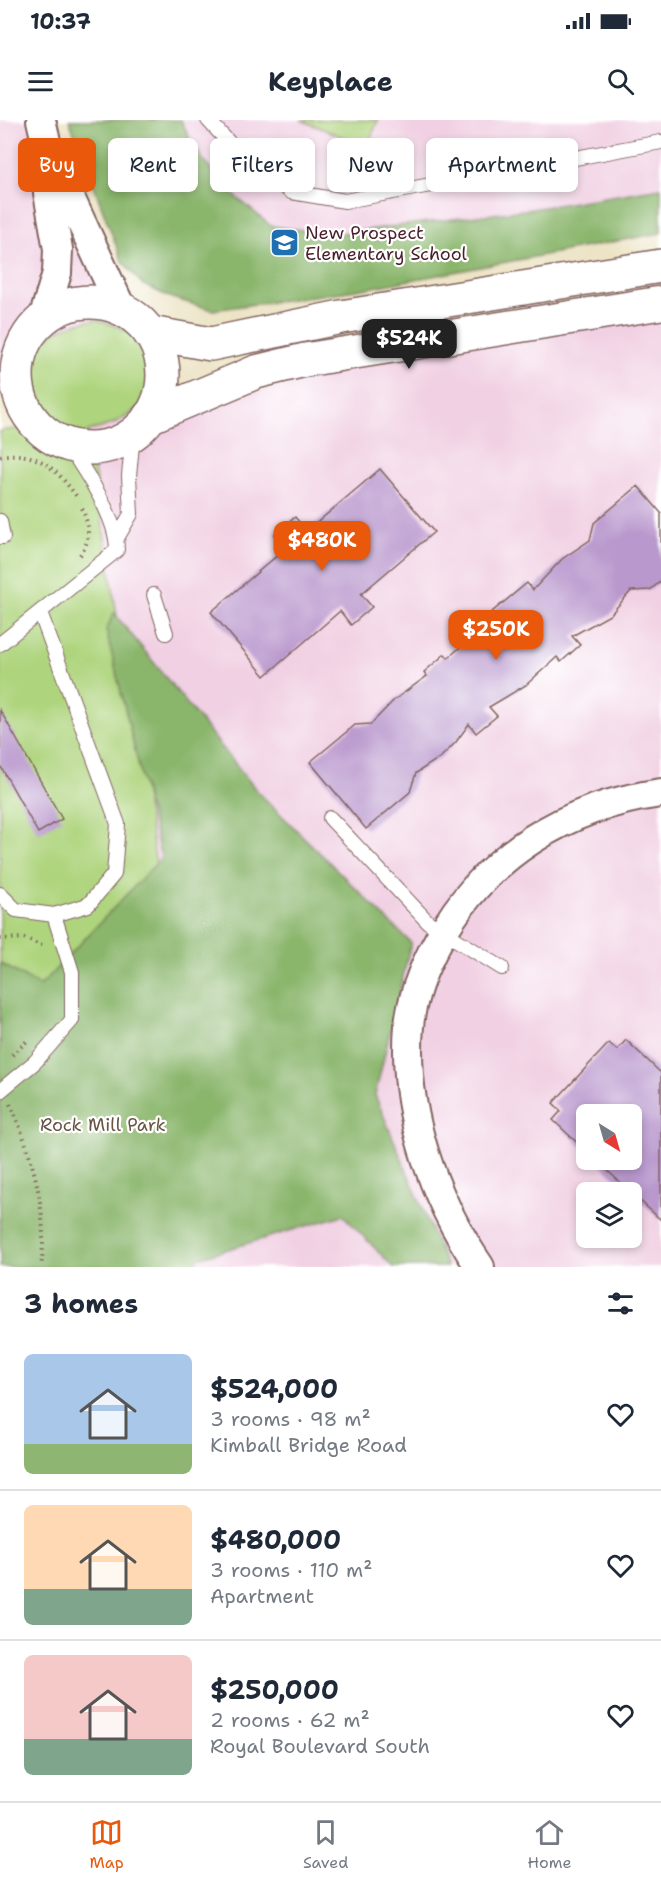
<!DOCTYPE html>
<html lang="en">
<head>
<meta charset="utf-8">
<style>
	:root { --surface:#fff; --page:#f2f2f3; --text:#1f2937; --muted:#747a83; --line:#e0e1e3; --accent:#ea580c }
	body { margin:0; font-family:"Shantell Sans",sans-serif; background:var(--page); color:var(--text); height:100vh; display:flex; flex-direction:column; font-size:22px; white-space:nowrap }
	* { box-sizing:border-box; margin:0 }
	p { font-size:20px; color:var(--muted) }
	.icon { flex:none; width:33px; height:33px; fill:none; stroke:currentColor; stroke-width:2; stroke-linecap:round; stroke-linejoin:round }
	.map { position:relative; height:1147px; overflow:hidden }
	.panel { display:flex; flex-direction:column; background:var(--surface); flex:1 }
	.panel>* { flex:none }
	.guide { position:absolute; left:18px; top:18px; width:626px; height:54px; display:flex; gap:12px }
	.needle { width:39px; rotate:143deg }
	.buttons { position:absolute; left:576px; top:984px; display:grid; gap:12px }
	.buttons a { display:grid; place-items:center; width:66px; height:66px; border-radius:9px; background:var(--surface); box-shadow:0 3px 9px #0003; font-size:30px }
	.price { position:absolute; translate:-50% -51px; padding:0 14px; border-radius:12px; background:var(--accent); color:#fff; font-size:20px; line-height:39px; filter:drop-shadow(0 2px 3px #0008) }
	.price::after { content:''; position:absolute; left:50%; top:36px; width:18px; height:14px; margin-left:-9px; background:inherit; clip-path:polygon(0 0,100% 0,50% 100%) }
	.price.current { background:#222; color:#fff }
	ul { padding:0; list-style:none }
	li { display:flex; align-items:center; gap:18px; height:150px; padding:0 24px }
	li+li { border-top:2px solid var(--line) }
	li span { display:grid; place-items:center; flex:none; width:168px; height:120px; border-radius:9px; color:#555 }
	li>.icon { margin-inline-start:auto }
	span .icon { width:72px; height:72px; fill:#fffc; stroke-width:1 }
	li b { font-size:26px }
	h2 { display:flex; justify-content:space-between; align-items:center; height:72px; padding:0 24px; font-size:26px }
	.pill { padding:0 21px; border-radius:9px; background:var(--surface); box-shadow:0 3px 9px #0003; font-size:21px; line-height:54px }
	.pill.current { background:var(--accent); color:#fff }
	.status { display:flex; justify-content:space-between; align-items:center; height:42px; padding:0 30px; background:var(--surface); direction:ltr }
	.status svg { height:16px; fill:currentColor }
	header { display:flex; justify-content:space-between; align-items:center; height:78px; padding:0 24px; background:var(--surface); font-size:27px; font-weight:700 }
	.menu { display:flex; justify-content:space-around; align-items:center; height:84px; border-top:2px solid var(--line); background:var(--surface); font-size:16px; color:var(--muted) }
	.menu a { display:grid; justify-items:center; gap:3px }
	.menu .current { color:var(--accent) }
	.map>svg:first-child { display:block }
</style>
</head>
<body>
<div class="status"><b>10:37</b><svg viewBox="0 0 49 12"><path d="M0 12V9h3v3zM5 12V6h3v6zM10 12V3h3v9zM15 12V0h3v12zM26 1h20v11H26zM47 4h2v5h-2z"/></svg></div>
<header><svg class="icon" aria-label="menu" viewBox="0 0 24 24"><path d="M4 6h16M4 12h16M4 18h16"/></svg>Keyplace<svg class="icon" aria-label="search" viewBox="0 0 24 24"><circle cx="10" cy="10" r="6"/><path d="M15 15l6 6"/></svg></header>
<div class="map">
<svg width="661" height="1147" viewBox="0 0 661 1147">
	<rect width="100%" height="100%" fill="#fff"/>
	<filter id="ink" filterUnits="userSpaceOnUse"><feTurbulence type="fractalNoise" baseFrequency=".0167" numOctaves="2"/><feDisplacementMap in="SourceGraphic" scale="12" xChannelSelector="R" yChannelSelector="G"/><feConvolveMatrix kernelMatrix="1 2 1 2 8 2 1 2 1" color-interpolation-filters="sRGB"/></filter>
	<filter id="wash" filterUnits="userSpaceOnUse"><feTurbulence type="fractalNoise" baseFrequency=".008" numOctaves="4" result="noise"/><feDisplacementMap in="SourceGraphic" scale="24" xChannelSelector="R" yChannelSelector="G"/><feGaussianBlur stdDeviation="1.35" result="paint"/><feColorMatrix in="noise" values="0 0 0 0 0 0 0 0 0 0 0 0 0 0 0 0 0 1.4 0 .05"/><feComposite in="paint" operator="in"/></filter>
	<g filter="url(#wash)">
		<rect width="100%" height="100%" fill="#ede4c6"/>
		<g fill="#f1d0e3" fill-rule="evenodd">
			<path d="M0,0h55l84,256 15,25 -15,29 95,-34 427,-101v972h-466l3,-9 -32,-256 -88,-635 -78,16zM586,994h46v46h-46zM586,1072h46v46h-46z"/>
			<polygon points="85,0 661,0 661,81 181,164"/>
		</g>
		<g fill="#aed47d" stroke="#7c7a54" stroke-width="1.5">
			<polygon points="301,0 378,0 367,27"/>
			<path d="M96,200c16,4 35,10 46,22 7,6 10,16 11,25 5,37 -33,58 -65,64l80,510 -168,265v-775l56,-7c-56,-39 -23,-100 40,-104z"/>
		</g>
		<g fill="#8ab66c" stroke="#6a6a4c" stroke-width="1.5">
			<polygon points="69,0 181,0 193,26 222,65 271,106 334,114 532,89 661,68 661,113 363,169 213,190 172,178 143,165 122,141"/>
			<polygon points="114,493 258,672 411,823 375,975 447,1147 393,1147 343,1095 198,1138 195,1147 0,1147 0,843 40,866 161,738 106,510"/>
		</g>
		<g id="blocks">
			<g fill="#b998cd">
				<polygon points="380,349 434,412 361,474 372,487 351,505 340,491 265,556 211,492 286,428 275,414 295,397 307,411"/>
				<polygon points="638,366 661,393 661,461 650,470 631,471 610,495 572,516 580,525 561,542 557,537 526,565 489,587 497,596 476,613 469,604 456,622 441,637 416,653 410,672 366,709 310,642 355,605 371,604 394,580 427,556 424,552 445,534 448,538 474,515 470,510 527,463 533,470 562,439 590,420 594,403"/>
				<polygon points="0,590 62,699 38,713 0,645"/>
				<polygon points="626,920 661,953 661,1100 596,1040 632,1040 632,994 586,994 586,1031 553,1000 561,991 553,983 609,923 617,930"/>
			</g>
		</g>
	</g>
	<g filter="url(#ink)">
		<use href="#blocks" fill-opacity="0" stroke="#836461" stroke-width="1.5"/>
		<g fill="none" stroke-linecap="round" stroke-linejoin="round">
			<defs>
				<g id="service">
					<polyline points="208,0 245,40 291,72 345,81 661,22"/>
					<polyline points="0,401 3,417 0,417"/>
					<polyline points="117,418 131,394 129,356 133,314"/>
					<polyline points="154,475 166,513"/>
					<polyline points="40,492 118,704 114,754 88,785 54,795"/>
					<path d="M0,524l117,-94c0,-33 -31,-77 -49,-105"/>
					<polyline points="330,698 428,802 502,848"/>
					<polyline points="0,774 16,790 54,795 72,852 72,900 35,942 0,971"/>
				</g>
				<g id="minor">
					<polyline points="41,0 48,30 122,190"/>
					<polyline points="43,199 57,153 58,129 48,73 48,44"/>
					<path d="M480,1147c-47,-69 -78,-156 -71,-241 3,-31 14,-58 29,-85 46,-85 128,-135 223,-148"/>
				</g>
				<g id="tertiary">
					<circle cx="90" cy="255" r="73"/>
					<polyline points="150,213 211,224 341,197 661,146"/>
					<polyline points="149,297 256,252 305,240 661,183"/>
				</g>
			</defs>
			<use href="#service" stroke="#836461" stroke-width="16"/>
			<use href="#minor" stroke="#836461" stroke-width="32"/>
			<use href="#tertiary" stroke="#836461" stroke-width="36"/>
			<g stroke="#836461" stroke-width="4" stroke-dasharray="1.5 4.5" stroke-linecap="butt">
				<path d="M0,336c37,-6 56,12 77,41"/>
				<path d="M80,435c12,-16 9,-32 1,-49"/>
				<polyline points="0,819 24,818 45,827"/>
				<polyline points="12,935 28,920"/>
				<path d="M10,984c22,48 39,111 31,163"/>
			</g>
			<use href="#service" stroke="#fff" stroke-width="14"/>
			<use href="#minor" stroke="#fff" stroke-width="28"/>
			<use href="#tertiary" stroke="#fff" stroke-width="33"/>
		</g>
	</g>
	<defs>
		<symbol id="school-square" viewBox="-11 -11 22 22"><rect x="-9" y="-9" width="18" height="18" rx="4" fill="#1f6fb2" stroke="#fff"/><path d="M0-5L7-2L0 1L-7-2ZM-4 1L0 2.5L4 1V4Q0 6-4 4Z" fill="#fff"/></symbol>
	</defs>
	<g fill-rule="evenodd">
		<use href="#school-square" x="268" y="106" width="33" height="33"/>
	</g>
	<g text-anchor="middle" stroke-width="4.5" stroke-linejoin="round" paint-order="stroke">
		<g font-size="18" fill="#4a1f2b" stroke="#fff" text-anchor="start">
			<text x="305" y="119">New Prospect<tspan x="305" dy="21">Elementary School</tspan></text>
		</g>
		<g font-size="18" fill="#685544" stroke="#fff">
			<text x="103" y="1011">Rock Mill Park</text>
		</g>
	</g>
</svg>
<div class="buttons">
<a><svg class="needle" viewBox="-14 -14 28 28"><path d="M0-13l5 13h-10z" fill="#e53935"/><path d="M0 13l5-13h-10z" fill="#747a83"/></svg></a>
<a><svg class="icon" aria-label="layers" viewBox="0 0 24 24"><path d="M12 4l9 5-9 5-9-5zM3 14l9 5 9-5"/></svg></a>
</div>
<b class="price current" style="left:409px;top:250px">$524K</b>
<b class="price" style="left:322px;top:452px">$480K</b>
<b class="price" style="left:496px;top:541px">$250K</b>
<div class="guide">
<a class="pill current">Buy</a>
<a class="pill">Rent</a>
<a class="pill">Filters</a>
<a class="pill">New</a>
<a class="pill">Apartment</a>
</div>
</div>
<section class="panel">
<h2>3 homes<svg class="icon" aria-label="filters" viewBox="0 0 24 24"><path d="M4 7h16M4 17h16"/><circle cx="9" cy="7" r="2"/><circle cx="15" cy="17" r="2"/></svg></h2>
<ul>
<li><span style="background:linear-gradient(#a9c7e8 75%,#8fb573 0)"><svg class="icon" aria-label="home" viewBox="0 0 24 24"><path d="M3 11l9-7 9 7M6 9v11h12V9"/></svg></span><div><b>$524,000</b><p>3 rooms · 98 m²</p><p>Kimball Bridge Road</p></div><svg class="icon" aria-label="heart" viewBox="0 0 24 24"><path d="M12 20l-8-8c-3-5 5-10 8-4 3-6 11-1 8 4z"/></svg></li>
<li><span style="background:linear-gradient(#ffd9b3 70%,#7fa58c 0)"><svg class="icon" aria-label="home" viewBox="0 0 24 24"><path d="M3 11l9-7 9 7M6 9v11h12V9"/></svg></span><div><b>$480,000</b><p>3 rooms · 110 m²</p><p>Apartment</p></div><svg class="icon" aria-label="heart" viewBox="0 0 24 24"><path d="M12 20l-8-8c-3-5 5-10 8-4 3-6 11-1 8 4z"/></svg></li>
<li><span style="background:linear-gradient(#f6c9c9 70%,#7fa58c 0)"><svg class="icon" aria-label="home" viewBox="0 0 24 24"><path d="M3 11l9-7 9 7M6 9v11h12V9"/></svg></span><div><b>$250,000</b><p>2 rooms · 62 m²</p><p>Royal Boulevard South</p></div><svg class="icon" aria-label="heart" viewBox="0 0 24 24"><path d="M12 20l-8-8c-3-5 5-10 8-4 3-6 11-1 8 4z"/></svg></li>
</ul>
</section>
<nav class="menu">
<a class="current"><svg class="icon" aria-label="map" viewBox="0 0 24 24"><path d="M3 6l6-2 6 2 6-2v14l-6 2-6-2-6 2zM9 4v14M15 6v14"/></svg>Map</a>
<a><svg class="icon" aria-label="saved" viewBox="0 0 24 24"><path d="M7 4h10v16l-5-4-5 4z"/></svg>Saved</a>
<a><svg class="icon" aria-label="home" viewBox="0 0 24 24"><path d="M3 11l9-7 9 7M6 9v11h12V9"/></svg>Home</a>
</nav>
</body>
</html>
